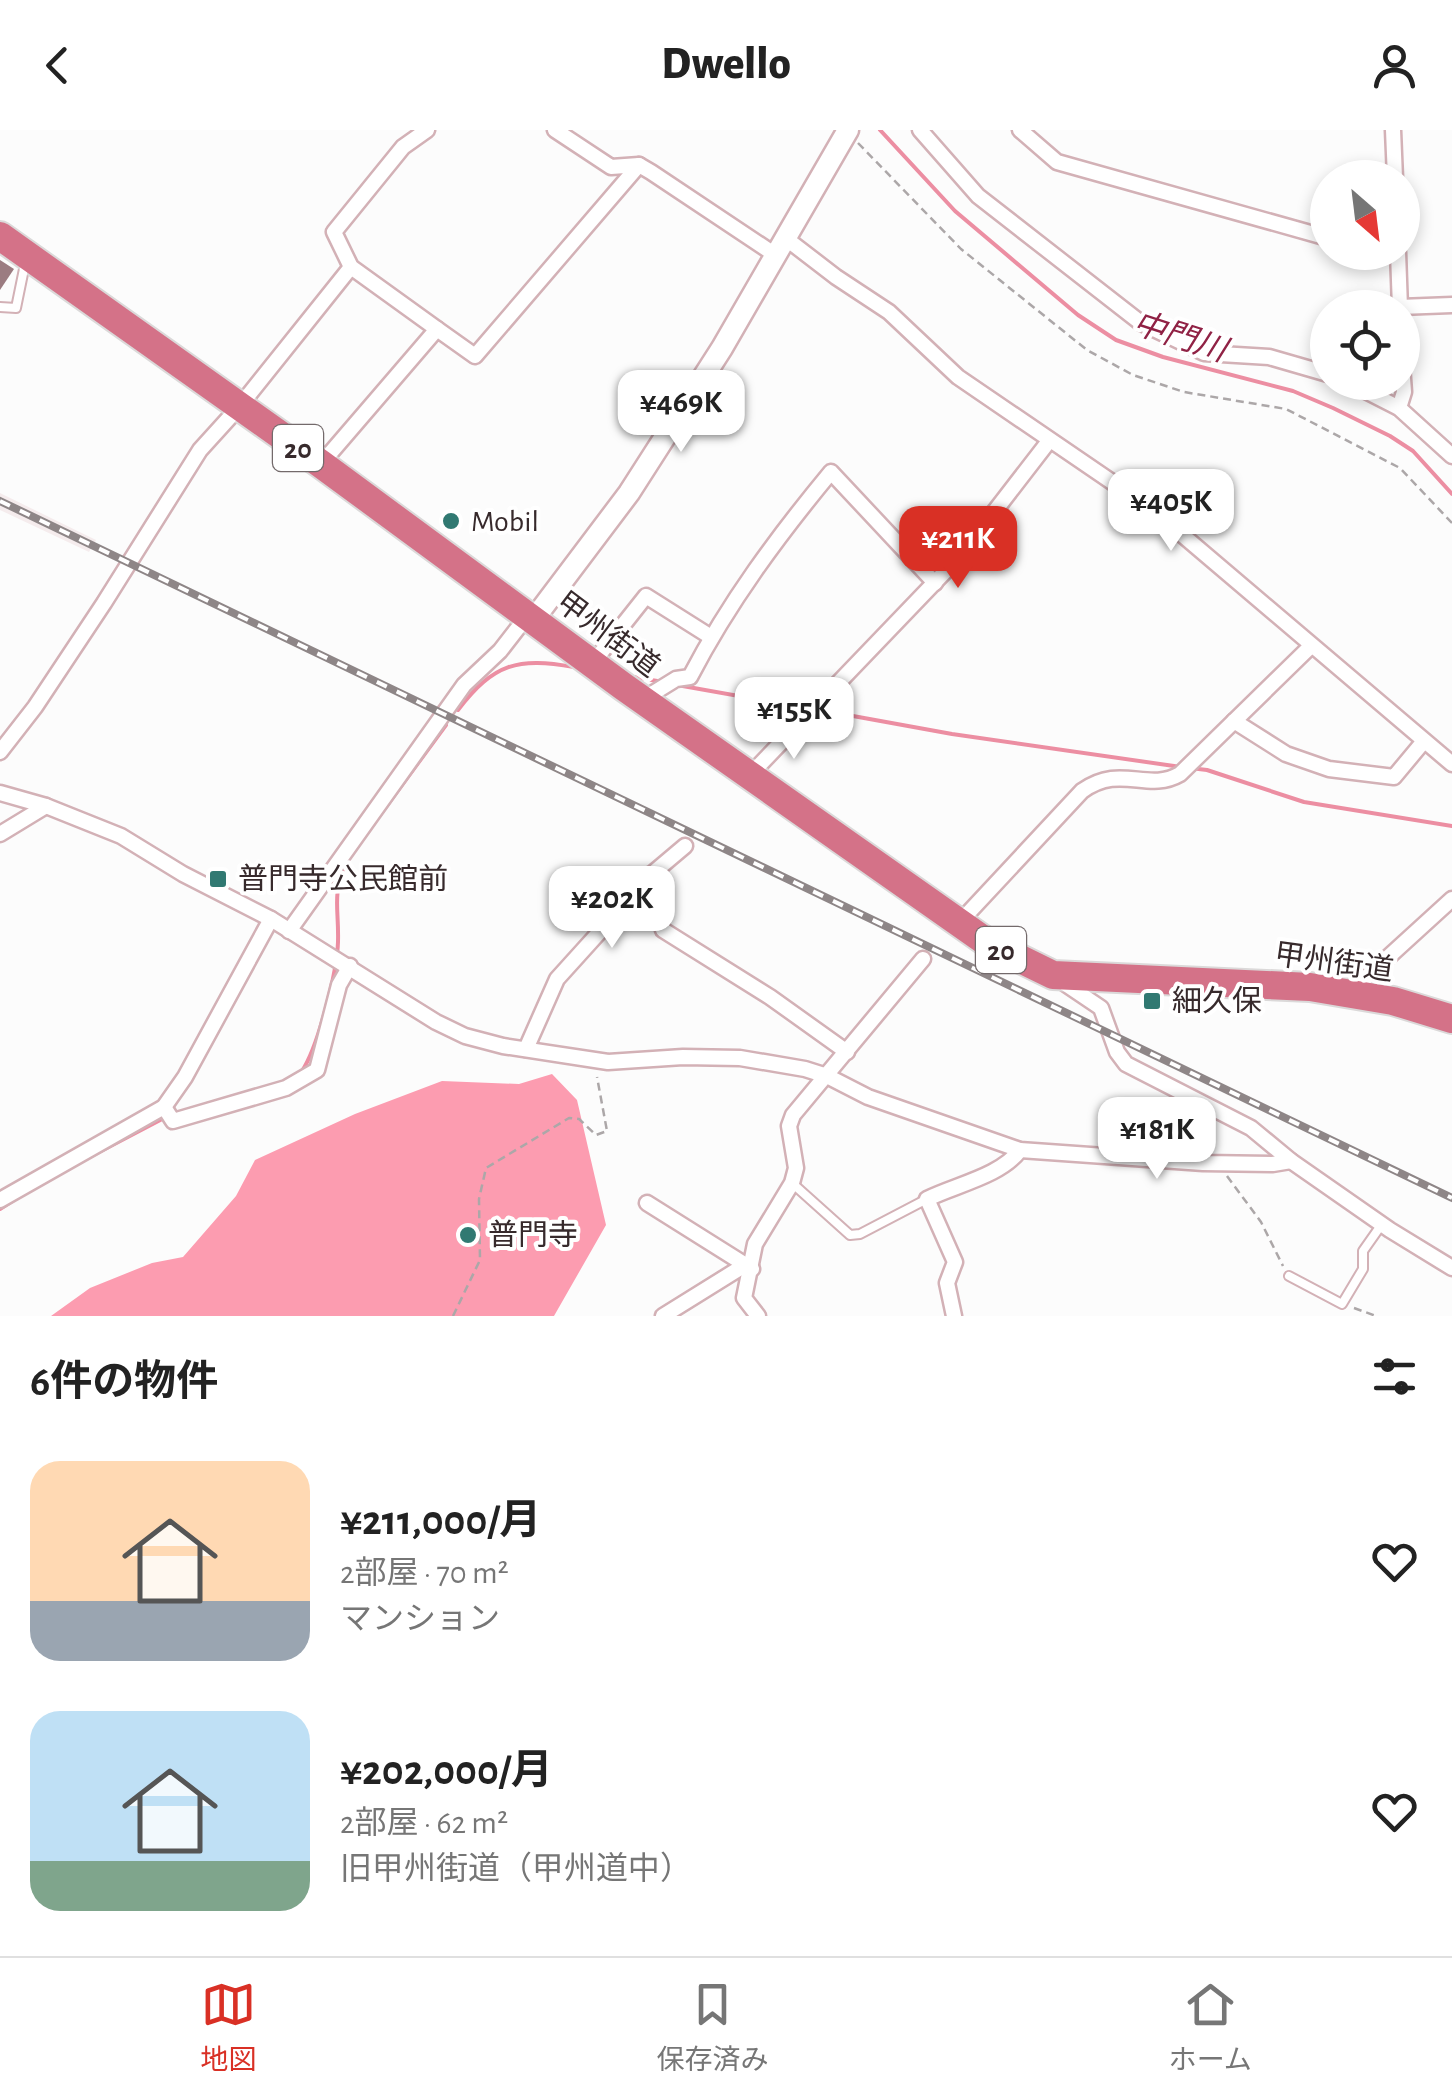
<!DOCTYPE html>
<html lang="ja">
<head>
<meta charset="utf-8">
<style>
	:root { --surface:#fff; --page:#f2f2f2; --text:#222; --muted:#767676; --line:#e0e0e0; --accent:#d93025 }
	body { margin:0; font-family:"Alegreya Sans","Noto Sans JP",sans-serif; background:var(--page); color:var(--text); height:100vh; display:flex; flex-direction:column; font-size:38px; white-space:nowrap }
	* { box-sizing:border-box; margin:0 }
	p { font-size:32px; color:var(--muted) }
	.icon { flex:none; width:55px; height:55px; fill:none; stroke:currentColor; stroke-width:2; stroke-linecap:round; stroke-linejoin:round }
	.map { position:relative; height:1186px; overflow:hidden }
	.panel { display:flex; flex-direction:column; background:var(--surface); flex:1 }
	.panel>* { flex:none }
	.needle { width:65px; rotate:152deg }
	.buttons { position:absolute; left:1310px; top:30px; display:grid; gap:20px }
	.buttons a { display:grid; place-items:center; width:110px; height:110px; border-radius:50%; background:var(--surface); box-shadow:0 5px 15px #0003; font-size:50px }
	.price { position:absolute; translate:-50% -85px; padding:0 22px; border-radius:20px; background:#fff; color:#222; font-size:32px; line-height:65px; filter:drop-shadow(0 2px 5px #0008) }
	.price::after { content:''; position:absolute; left:50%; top:60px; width:30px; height:22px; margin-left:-15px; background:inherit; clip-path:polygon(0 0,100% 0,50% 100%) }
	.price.active { background:var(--accent); color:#fff }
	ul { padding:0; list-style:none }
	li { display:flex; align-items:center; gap:30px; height:250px; padding:0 30px }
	li span { display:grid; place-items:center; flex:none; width:280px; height:200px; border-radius:30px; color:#555 }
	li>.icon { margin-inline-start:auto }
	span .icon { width:120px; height:120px; fill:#fffc; stroke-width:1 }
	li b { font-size:42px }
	h2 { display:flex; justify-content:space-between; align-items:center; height:120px; padding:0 30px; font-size:42px }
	header { display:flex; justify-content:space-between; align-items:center; height:130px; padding:0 30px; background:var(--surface); font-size:45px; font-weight:800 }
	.tabs { display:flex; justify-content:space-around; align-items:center; height:140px; border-top:2px solid var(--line); background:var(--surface); font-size:28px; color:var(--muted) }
	.tabs a { display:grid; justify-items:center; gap:5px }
	.tabs .active { color:var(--accent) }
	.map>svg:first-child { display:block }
</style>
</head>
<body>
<header><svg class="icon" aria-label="back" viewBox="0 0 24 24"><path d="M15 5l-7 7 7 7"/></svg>Dwello<svg class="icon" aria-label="person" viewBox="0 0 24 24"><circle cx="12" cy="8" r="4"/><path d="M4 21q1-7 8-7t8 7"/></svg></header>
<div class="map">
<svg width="1452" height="1186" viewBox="0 0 1452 1186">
	<defs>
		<filter id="shadow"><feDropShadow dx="-4.5" dy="4.5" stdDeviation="0" flood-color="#0004"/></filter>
	</defs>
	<rect width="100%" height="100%" fill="#fcfcfc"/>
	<polygon fill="#f5eced" points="0,363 96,410 89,422 0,380"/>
	<polygon fill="#fc9cb0" points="552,944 577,970 606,1095 554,1186 51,1186 90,1158 152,1133 183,1127 236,1066 255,1030 355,984 442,951 519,954"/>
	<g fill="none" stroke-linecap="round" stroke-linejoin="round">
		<g stroke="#ec8ea2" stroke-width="4">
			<polyline points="880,0 955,81 1078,185 1116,210 1163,227 1293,261 1333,278 1390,306 1413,321 1452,364"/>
			<polyline points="628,546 663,552"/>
			<polyline points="677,555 806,578"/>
			<path d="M458,580c36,-47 60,-53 116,-43"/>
			<polyline points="820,580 952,604 1181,637"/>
			<polyline points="1190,638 1207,640 1304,672 1452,696"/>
			<polyline points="380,685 446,595"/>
			<path d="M302,941c16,-24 35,-99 36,-129 1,-34 -6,-44 7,-78"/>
			<polyline points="194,978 267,957"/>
			<polyline points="82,1031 166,987"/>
			<polyline points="0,1079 17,1068"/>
		</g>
	</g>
	<polygon fill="#9b7c81" filter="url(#shadow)" points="0,130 14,139 0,160"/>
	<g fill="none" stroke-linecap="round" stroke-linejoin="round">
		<defs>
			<g id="lane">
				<polyline points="0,177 16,178 25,134"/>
				<polyline points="792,1053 850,1105 860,1104 927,1069"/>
				<polyline points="1289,1146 1342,1174 1363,1139 1363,1121 1382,1094"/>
			</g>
			<g id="street">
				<polyline points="427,0 403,17 334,102 351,137 437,199"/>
				<polyline points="555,0 611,37 639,35 651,42 774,124"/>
				<polyline points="920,0 978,66 1141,193 1204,223 1269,227 1328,244"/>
				<polyline points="1020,0 1057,32 1328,108"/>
				<polyline points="1393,0 1395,48"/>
				<polyline points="784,107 836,147 889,182 958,247 1153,380 1452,634"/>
				<polyline points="1398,122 1400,178"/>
				<polyline points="1400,177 1452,175"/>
				<polyline points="1348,252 1399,278 1452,326"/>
				<polyline points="1399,278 1404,262 1402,235"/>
				<polyline points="321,334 437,199 475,226 639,35"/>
				<polyline points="592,534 646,466 711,507"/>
				<path d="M642,570l34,-21 14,-2c39,-75 88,-141 141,-205l104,111"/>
				<polyline points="1234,591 1286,624 1329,639 1394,647 1424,611"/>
				<polyline points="0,622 35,577 104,473 200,320 239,277 351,137"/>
				<polyline points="749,646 961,425 1049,311"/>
				<polyline points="0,663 46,676 121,706 183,744 271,789 436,892 465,906 503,916 608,932 683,927 740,928 805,939 827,946 868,967 1020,1020 1203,1033 1273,1034 1291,1031"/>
				<polyline points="0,704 46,676"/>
				<path d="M958,794l124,-133c39,-28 65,2 98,-17l131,-128"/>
				<polyline points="663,800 770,867 847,922"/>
				<polyline points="289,801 464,555 500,521 528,485"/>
				<polyline points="1061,851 1101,878 1117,922 1126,934 1251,998 1291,1031 1390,1100 1452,1138"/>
				<polyline points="1350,862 1452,769"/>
				<polyline points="526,919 557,849 604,797 619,762 653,743 685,716"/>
				<polyline points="164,977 173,991 286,958 317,940 339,855 350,836"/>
				<polyline points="0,1070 164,977 185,947 271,789"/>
				<polyline points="647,1073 752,1139"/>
				<polyline points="663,1186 745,1135"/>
				<polyline points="758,1186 744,1168 755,1114 792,1053 796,1038 789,996 793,985 923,829"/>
				<path d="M954,1186l-7,-33 8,-21 -28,-63c28,-14 74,-23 93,-49"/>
			</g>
			<polyline id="secondary" points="534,489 629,363 722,218 848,0"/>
			<polyline id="highway" points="0,106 321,334 624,557 988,813 1053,845 1310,857 1393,871 1452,889"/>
		</defs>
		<use href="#lane" stroke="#d3b1b6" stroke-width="12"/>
		<use href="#street" stroke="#d3b1b6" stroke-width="19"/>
		<use href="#secondary" stroke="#d3b1b6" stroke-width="25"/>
		<use href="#highway" stroke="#dbd9d9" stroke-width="32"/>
		<g stroke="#aca7a8" stroke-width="2.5" stroke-dasharray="8 5" stroke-linecap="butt">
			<polyline points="858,13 961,119 1087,220 1133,245 1184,262 1286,279 1400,338 1452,393"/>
			<polyline points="1227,1046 1261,1092 1283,1136"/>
			<polyline points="1354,1178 1376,1186"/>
			<polyline points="453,1186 480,1130 479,1069 486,1038 569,988 579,989 596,1005 607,1001 597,947"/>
		</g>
		<use href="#lane" stroke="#fff" stroke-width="8"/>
		<use href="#street" stroke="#fff" stroke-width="14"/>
		<use href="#secondary" stroke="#fff" stroke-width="20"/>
		<use href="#highway" stroke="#d47288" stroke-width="28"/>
		<defs>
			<polyline id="rail" points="0,371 1452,1068"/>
		</defs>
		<use href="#rail" stroke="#8e8687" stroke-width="8"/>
		<use href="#rail" stroke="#fff" stroke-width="4" stroke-dasharray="11" stroke-linecap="butt"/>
	</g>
	<g fill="#317972" stroke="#fff" stroke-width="4">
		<circle cx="451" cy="391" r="10"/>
		<rect x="208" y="739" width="20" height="20" rx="5"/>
		<rect x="1142" y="861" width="20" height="20" rx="5"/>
		<circle cx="468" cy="1105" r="10"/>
	</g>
	<g text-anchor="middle" stroke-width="8" stroke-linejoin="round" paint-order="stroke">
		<g fill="#fff" stroke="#736a6b" stroke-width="2.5">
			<rect x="273" y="295" width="50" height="46" rx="8"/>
			<rect x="976" y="797" width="50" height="46" rx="8"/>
		</g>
		<g font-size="28" font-weight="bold" fill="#372a2c">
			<text x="298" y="328">20</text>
			<text x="1001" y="830">20</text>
		</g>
		<g font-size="30" fill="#372a2c" stroke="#fff" text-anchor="start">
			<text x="471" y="401">Mobil</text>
			<text x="238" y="759">普門寺公民館前</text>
			<text x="1172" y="881">細久保</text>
			<text x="488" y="1115">普門寺</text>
		</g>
		<g font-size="30" fill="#372a2c" stroke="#fff">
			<text transform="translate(608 504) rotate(37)" y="10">甲州街道</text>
			<text transform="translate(1334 832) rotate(8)" y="10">甲州街道</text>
		</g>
		<g font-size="32" font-style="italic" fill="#902245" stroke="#fff">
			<text transform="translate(1180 206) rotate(18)" y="11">中門川</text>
		</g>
	</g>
</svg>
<div class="buttons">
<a><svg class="needle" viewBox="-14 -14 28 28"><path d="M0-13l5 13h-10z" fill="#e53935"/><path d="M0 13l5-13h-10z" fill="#767676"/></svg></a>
<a><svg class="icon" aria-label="locate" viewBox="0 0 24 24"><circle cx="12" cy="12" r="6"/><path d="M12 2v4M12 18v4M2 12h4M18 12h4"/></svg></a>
</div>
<b class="price" style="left:681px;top:325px">¥469K</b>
<b class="price" style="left:1171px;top:424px">¥405K</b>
<b class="price active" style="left:958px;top:461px">¥211K</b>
<b class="price" style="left:794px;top:632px">¥155K</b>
<b class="price" style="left:612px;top:821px">¥202K</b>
<b class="price" style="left:1157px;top:1052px">¥181K</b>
</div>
<section class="panel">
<h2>6件の物件<svg class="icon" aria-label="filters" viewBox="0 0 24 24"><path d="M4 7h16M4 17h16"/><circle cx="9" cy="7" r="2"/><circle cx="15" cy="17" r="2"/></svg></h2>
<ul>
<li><span style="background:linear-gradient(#ffd9b3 70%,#9aa5b1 0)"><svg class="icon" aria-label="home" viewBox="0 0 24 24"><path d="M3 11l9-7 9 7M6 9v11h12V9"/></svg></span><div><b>¥211,000/月</b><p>2部屋 · 70 m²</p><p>マンション</p></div><svg class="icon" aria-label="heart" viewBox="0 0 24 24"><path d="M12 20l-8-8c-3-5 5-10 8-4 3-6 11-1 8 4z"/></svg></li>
<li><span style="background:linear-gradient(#bfe0f5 75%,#7fa58c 0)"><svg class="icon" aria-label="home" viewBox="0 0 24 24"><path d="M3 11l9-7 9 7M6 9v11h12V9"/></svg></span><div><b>¥202,000/月</b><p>2部屋 · 62 m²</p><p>旧甲州街道（甲州道中）</p></div><svg class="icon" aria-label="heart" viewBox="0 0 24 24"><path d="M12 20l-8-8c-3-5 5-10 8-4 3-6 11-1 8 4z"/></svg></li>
</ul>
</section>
<nav class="tabs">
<a class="active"><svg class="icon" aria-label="map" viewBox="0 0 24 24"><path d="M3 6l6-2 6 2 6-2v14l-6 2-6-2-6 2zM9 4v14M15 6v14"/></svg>地図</a>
<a><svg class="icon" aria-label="saved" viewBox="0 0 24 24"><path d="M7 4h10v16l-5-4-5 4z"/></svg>保存済み</a>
<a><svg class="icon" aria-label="home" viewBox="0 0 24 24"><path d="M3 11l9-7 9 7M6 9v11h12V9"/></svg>ホーム</a>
</nav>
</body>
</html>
